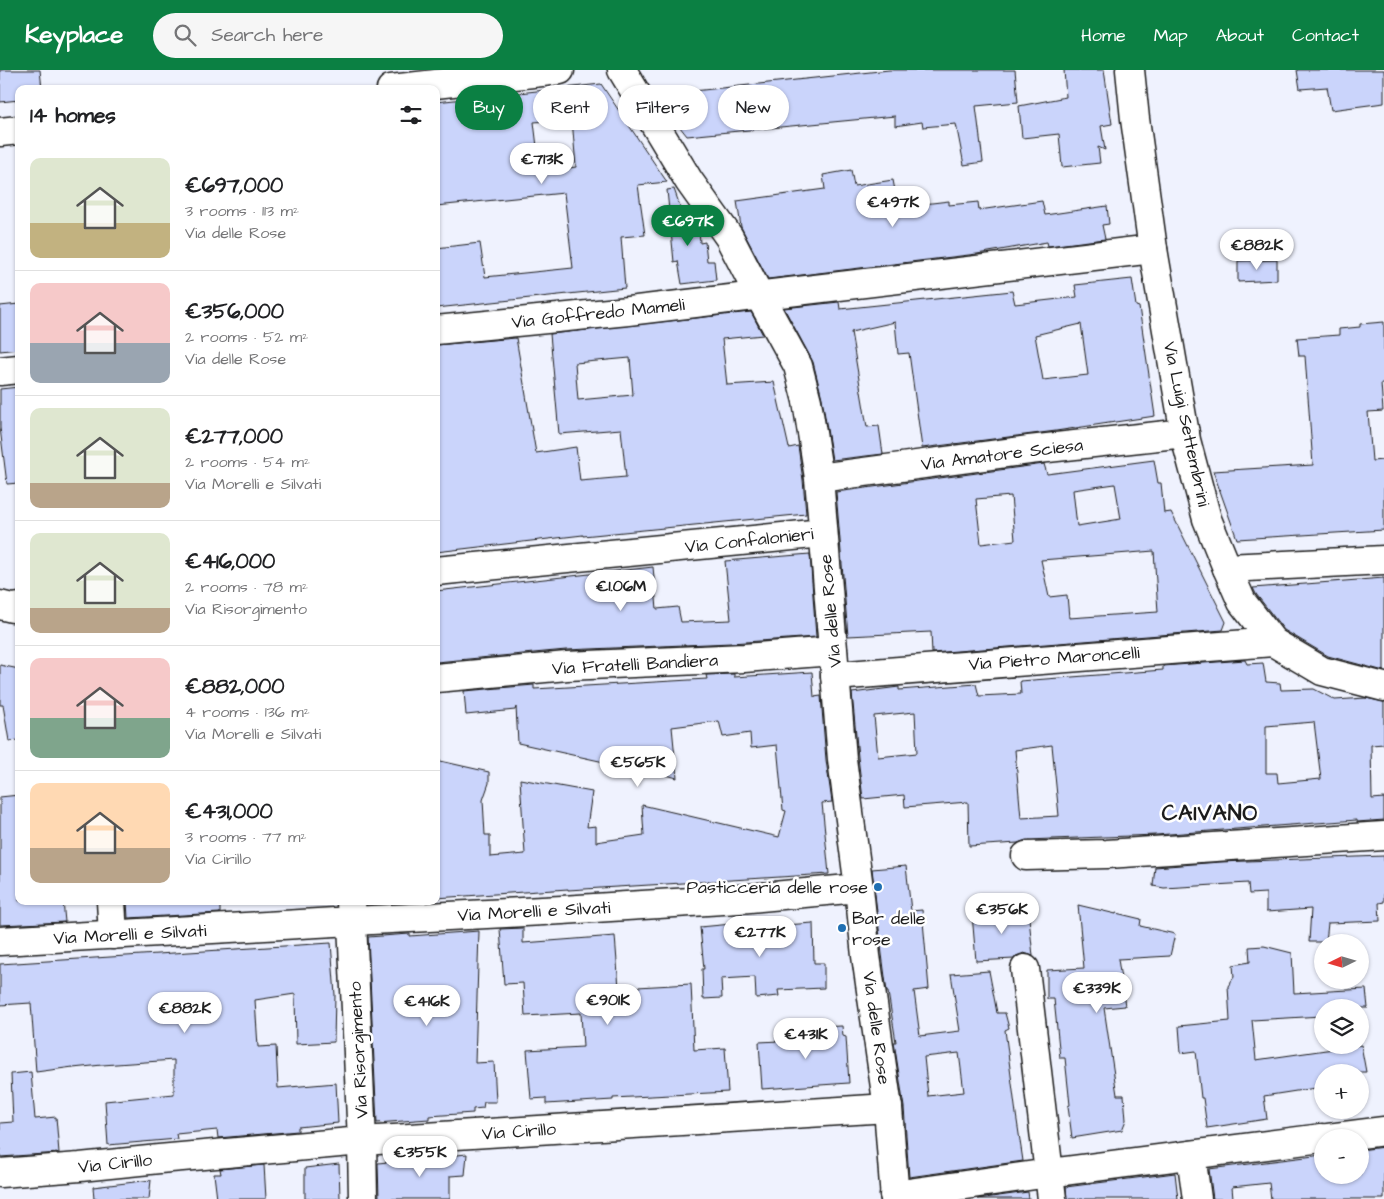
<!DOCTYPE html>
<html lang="en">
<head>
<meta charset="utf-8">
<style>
	:root { --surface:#fff; --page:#f6f6f6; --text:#202124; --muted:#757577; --line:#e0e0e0; --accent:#0b8043 }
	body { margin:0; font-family:"Architects Daughter",sans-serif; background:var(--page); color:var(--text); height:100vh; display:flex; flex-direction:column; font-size:19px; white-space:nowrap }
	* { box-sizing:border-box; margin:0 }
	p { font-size:16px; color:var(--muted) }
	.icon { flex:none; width:28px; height:28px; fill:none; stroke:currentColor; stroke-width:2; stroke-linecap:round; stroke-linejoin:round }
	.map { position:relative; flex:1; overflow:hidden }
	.details { position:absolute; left:15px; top:15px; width:425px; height:820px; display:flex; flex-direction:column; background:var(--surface); border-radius:10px; box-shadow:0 1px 4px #0004 }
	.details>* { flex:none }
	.hud { position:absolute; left:455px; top:15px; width:475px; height:45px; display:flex; gap:10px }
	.needle { width:32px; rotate:265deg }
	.buttons { position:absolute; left:1314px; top:864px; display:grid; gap:10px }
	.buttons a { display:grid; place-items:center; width:55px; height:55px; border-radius:50%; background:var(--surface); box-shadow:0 1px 4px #0004; font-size:25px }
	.price { position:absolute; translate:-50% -42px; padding:0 11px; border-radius:18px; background:#fff; color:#222; font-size:16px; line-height:32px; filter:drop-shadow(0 1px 2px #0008) }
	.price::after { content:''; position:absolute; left:50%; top:30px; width:15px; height:11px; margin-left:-8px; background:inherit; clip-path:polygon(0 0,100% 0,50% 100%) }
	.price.selected { background:var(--accent); color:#fff }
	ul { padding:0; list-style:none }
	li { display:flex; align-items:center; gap:15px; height:125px; padding:0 15px }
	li+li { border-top:1px solid var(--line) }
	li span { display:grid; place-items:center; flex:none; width:140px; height:100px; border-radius:10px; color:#555 }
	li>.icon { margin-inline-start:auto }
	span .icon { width:60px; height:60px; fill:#fffc; stroke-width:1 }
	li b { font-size:21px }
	h2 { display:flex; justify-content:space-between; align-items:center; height:60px; padding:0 15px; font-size:21px }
	.pill { padding:0 18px; border-radius:22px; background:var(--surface); box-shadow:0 1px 4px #0004; font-size:18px; line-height:45px }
	.pill.selected { background:var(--accent); color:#fff }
	header { display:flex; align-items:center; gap:30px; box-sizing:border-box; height:70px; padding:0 25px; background:var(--accent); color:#fff }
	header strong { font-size:24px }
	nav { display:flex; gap:28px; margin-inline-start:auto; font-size:18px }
	.search { width:350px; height:45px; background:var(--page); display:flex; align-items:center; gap:12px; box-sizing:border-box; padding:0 18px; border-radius:28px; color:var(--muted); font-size:19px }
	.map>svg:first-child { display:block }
</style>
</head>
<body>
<header>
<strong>Keyplace</strong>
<div class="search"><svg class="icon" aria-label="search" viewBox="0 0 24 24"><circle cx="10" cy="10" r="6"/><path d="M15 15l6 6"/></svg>Search here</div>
<nav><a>Home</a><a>Map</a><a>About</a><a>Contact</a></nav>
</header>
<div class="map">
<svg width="1384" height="1129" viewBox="0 0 1384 1129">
	<rect width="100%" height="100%" fill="#eff2fe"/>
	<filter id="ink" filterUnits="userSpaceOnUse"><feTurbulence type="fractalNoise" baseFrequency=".02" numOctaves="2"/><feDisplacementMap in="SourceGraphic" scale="10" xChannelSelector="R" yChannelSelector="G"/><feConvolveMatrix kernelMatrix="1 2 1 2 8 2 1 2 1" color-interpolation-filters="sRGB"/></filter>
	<g filter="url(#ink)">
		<g fill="#cad4fb" stroke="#1c1c1c" fill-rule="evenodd">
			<polygon points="0,0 40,0 42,19 19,19 19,30 0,32"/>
			<polygon points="889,0 1015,0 1018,32 976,36 983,92 964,95 956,54 923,57 922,52 895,56 895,46 687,66 665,38 666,24"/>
			<polygon points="1064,0 1104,0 1112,54 1101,56 1105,80 1098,77 1100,93 1062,97 1059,64 1022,68 1019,36 1066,27"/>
			<polygon points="1297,0 1384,0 1384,33 1331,40 1327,17 1300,19"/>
			<path d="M601,14l66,98 -29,3 7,50 -24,2 4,51 -189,20v-60l44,-5 5,34 88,-9 -9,-75 -128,13v-104zM572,49l4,48 -36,5 -6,-50z"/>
			<polygon points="851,100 854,116 893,110 898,137 949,131 949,135 978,132 979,140 1042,131 1045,145 1107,136 1109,154 1102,155 1105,169 1048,176 1047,172 977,184 768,209 741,157 737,131 825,119 823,105"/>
			<polygon points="674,119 688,159 699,159 700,173 705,172 707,191 714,191 716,210 682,214 678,191 674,192 667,120"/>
			<polygon points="1277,190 1277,210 1238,212 1238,191"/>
			<path d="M1132,209l4,27 3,1 16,109 -99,15 -134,17 -13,-95 -11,1 -3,-32 -44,10 16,95 12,-1 4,28 -51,6 -10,-62 -9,-36 -29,-54 55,-6 1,7 172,-18 3,13 62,-7 -2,-12zM1081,254l7,51 -45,5 -8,-45z"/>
			<polygon points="19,234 19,279 0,281 0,236"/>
			<path d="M751,242l12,23 -41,4 5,46 47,-3 15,66 9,-2 5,34 3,34 -223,22v-1l-147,17v-207l80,-7 20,115 40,-6 4,34 46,-4 -5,-48 -62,5 -9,-100zM630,288l3,37 -55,5 -3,-37z"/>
			<polygon points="1384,252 1384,313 1381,313 1383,341 1368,342 1372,391 1383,390 1384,399 1384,460 1237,469 1213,401 1313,395 1305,286 1299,286 1297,268 1339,265 1339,259 1360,257 1360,254"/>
			<polygon points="19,317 19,413 7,414 0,358 0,319"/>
			<path d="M1154,390l4,23h3l3,30 7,-1 55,110 -3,8 -291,23 -1,-21 -83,4 -12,-144 208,-28 3,10zM1115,414l6,35 -44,7 -4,-36zM1011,426l4,44 -34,4 -5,-45zM1154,481l4,61 -89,6 -2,-23 -18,2 -8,-37z"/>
			<polygon points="810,484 816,567 731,573 566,580 436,592 436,521 653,497 657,539 678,537 681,552 731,550 725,491"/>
			<polygon points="1384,508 1384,601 1328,586 1284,560 1256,524 1253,518"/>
			<path d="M1245,590l2,4 16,-1 3,19 14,1 1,7 33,-1 21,11 31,-2 18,4v42l-13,1 1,54 12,-1v22l-27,2v-2l-201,15 -130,5 -8,3 -49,3 -1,-44 -63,5 -1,-12 -41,4 -5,-42 -6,-64 47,-6v3l77,-6 3,12 42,-2 -1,-13 143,-11v-4zM915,642l2,41 -39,4 -4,-41zM1314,652l7,57 -43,4 -1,-10h-11v-47zM1052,675l7,71 -38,2 -6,-68z"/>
			<polygon points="0,595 19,599 19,670 9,671 3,635 0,635"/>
			<polygon points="812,602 814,627 821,626 826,690 832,732 822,733 829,804 568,820 568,819 436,828 436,690 489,702 489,713 483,730 485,765 490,765 490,787 525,784 520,709 592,722 587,757 596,756 596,772 644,765 642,735 779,767 786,741 783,740 777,675 751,678 750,663 723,667 719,651 672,657 677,708 649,700 604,692 518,673 516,637 515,640 466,645 464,621 534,615 534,619 707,609 706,605 734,604 734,607"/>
			<polygon points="19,725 19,831 63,831 65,852 0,855 0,727"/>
			<polygon points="1384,786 1384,832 1379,833 1380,851 1328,853 1326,872 1309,872 1311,839 1266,842 1266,823 1249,824 1248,813 1164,818 1153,816 1155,797 1220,792"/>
			<path d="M906,796l5,45 11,-1 7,79 -15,2 6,45 40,-5 -9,-57 38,-3 8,42h8l4,15 -4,2 11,84 7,47 -114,16 -5,-70 -10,-65h2l-8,-50h-1l-5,-38 -10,-85zM959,983l5,39 -36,4 -4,-39z"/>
			<polygon points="127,831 220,831 220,843 128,848"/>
			<polygon points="1078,835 1116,844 1116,843 1141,849 1140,856 1175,864 1170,886 1118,889 1125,936 1104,938 1117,1025 1124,1025 1126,1050 1122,1060 1072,1068 1068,1036 1070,1035 1065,988 1060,988 1054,929 1047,929 1047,900 1084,898"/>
			<polygon points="1028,839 1033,886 1024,883 1016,886 1014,889 976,891 972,844"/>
			<polygon points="813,853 814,893 824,893 824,918 778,920 779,926 756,928 755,907 721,909 722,928 703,929 702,899 704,899 700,857 732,854 733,857 772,855 772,856"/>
			<polygon points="523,858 523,873 615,866 619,918 691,914 694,980 725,978 728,1022 613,1028 613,1030 546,1034 546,1028 531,1029 527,980 583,977 581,943 525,946 523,913 504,914 500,859"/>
			<polygon points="479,861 475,993 494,992 496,1032 484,1032 483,1038 473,1039 473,1043 429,1046 429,1049 377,1053 368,867 410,864 410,866"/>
			<polygon points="331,873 335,925 334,972 296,974 295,924 255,930 258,977 276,976 278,1018 336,1013 338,1053 298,1057 298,1061 218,1068 217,1060 176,1064 177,1069 108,1075 105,1031 174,1024 174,990 102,995 73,998 73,997 36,1002 31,933 0,935 0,894"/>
			<polygon points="1264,876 1292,883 1294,923 1366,919 1368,938 1322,938 1322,946 1252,950 1256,990 1361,975 1366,1002 1322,1002 1322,1017 1264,1026 1267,1049 1207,1058 1203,1028 1201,1028 1196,981 1181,983 1179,956 1230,951 1228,916 1234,907 1233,895 1250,892 1249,877"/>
			<polygon points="842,956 843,966 846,967 849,1013 762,1019 759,972 800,970 799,963 820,962 819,957"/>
			<polygon points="31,1002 35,1049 56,1047 59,1083 0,1087 0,1053 13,1052 11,1004"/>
			<polygon points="1384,1077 1384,1129 1271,1129 1269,1113 1232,1117 1233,1129 1213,1129 1209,1099 1322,1085 1322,1105 1360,1105 1360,1080"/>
			<polygon points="467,1084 465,1105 450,1106 450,1129 379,1129 378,1093"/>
			<polygon points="339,1094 340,1129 305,1129 305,1098"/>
			<polygon points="264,1095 266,1129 217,1129 214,1104 221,1104 220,1099"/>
			<polygon points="1175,1103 1178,1129 1067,1129 1066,1117"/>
			<polygon points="151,1110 149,1129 94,1129 93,1117"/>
			<polygon points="1028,1122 1029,1129 977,1129"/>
		</g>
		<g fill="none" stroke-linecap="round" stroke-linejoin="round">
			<defs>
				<g id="minor">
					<polyline points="622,0 689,111 729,167 759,225 798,296 807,331 819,408 842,689 859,818 866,886 888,1038 895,1129"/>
					<polyline points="1130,0 1135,49 1153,179 1186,370 1207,449 1227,498 1242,532 1273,572 1322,601 1384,617"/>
					<polyline points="391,19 560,0"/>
					<polyline points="0,62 19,60"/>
					<polyline points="436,260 628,241 1153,179"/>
					<polyline points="0,301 19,299"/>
					<polyline points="819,408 1029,380 1185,363"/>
					<polyline points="1227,498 1384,490"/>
					<polyline points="436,501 823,463"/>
					<polyline points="0,535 12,538 19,537"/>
					<polyline points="835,606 1273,572"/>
					<polyline points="436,608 567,596 744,588 833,581"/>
					<polyline points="1026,786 1107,784 1384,766"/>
					<polyline points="111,831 113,865"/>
					<polyline points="351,831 362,1071 363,1129"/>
					<polyline points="0,871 352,851 562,840 739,829 859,818"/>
					<polyline points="1025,899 1052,1129"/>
					<polyline points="1328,1068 1384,1061"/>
					<polyline points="1191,1085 1197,1129"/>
					<polyline points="0,1103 80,1097 159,1089 362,1071 888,1038"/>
					<polyline points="894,1125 1049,1103 1322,1068"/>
				</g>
			</defs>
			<use href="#minor" stroke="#1c1c1c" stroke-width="31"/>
			<use href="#minor" stroke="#fff" stroke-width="28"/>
		</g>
	</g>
	<g fill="#1f6fb2" stroke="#fff" stroke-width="2">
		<circle cx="878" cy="817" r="5"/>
		<circle cx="842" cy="858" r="5"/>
	</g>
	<g text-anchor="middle" stroke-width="5" stroke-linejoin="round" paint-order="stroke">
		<g font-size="18" fill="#1c1c1c" stroke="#fff">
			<text transform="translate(598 243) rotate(-6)" y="6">Via Goffredo Mameli</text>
			<text transform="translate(1187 354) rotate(78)" y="6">Via Luigi Settembrini</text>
			<text transform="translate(1002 384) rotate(-7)" y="6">Via Amatore Sciesa</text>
			<text transform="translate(749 470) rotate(-6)" y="6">Via Confalonieri</text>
			<text transform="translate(830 541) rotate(-95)" y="6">Via delle Rose</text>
			<text transform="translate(1054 588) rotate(-4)" y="6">Via Pietro Maroncelli</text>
			<text transform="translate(635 594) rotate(-3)" y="6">Via Fratelli Bandiera</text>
			<text transform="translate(534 841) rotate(-3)" y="6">Via Morelli e Silvati</text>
			<text transform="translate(130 864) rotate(-3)" y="6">Via Morelli e Silvati</text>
			<text transform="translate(877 958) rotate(82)" y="6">Via delle Rose</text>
			<text transform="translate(358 980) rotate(-93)" y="6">Via Risorgimento</text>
			<text transform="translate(519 1061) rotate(-4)" y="6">Via Cirillo</text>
			<text transform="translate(115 1093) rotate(-6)" y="6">Via Cirillo</text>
		</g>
		<g font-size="18" fill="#1c1c1c" stroke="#fff" text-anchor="end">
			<text x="868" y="823">Pasticceria delle rose</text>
			<text x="852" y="854" text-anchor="start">Bar delle<tspan x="852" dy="21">rose</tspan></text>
		</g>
		<g font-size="22" font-weight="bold" letter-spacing="1" fill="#1c1c1c" stroke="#fff">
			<text x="1210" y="750">CAIVANO</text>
		</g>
	</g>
</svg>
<div class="buttons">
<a><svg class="needle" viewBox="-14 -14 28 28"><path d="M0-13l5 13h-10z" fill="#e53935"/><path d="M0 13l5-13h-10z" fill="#757577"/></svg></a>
<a><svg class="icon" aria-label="layers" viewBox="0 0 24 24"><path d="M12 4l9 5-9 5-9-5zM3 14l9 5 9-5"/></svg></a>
<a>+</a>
<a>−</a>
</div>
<b class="price" style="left:542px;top:115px">€713K</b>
<b class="price" style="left:893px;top:158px">€497K</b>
<b class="price selected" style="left:688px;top:177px">€697K</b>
<b class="price" style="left:1257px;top:201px">€882K</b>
<b class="price" style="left:621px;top:542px">€1.06M</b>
<b class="price" style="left:638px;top:718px">€565K</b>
<b class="price" style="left:1002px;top:865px">€356K</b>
<b class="price" style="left:760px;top:888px">€277K</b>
<b class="price" style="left:1097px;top:944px">€339K</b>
<b class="price" style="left:608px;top:956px">€901K</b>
<b class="price" style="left:427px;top:957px">€416K</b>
<b class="price" style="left:185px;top:964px">€882K</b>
<b class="price" style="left:806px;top:990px">€431K</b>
<b class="price" style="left:420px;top:1108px">€355K</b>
<div class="hud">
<a class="pill selected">Buy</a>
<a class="pill">Rent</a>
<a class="pill">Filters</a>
<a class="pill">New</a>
</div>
<section class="details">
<h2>14 homes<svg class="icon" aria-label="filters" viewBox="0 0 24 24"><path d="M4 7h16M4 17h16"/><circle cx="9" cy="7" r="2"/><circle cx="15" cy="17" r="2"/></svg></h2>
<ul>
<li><span style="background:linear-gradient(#dfe7d0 65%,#c2b280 0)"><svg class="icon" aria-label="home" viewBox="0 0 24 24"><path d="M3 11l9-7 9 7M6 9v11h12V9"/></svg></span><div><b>€697,000</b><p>3 rooms · 113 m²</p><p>Via delle Rose</p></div></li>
<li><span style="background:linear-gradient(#f6c9c9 60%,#9aa5b1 0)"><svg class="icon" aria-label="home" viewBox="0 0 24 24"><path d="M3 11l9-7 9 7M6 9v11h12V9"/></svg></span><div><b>€356,000</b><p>2 rooms · 52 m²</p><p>Via delle Rose</p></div></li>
<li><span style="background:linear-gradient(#dfe7d0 75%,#b9a48a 0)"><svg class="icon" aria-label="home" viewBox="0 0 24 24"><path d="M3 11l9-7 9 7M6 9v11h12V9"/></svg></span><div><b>€277,000</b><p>2 rooms · 54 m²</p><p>Via Morelli e Silvati</p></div></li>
<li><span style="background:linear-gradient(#dfe7d0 75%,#b9a48a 0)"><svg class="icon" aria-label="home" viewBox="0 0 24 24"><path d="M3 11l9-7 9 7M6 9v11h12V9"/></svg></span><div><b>€416,000</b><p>2 rooms · 78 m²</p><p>Via Risorgimento</p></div></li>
<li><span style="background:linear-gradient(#f6c9c9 60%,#7fa58c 0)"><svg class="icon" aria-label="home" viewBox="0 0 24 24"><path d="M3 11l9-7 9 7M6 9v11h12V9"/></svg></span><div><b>€882,000</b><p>4 rooms · 136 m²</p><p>Via Morelli e Silvati</p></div></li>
<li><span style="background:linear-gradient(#ffd9b3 65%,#b9a48a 0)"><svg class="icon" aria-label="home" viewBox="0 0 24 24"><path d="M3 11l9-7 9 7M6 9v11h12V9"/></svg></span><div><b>€431,000</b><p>3 rooms · 77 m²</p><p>Via Cirillo</p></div></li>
</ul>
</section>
</div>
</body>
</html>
